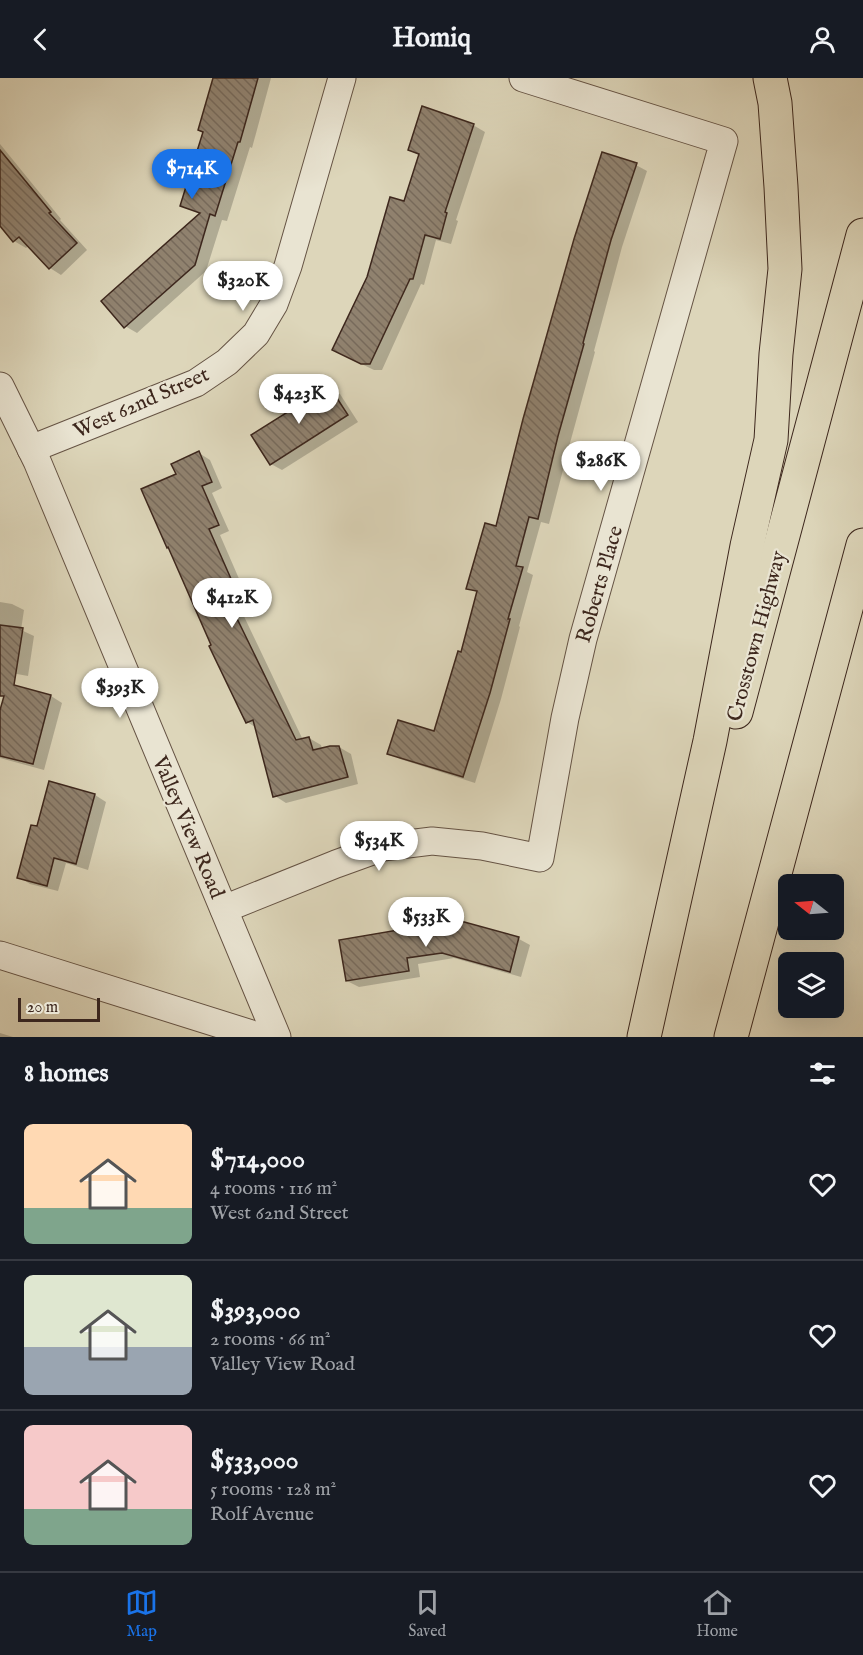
<!DOCTYPE html>
<html lang="en">
<head>
<meta charset="utf-8">
<style>
	:root { --surface:#171b24; --page:#242831; --text:#f1f3f6; --muted:#9ea1a6; --line:#363941; --accent:#1a73e8 }
	body { margin:0; font-family:"IM FELL English",serif; background:var(--page); color:var(--text); height:100vh; display:flex; flex-direction:column; font-size:22px; white-space:nowrap }
	* { box-sizing:border-box; margin:0 }
	p { font-size:20px; color:var(--muted) }
	.icon { flex:none; width:33px; height:33px; fill:none; stroke:currentColor; stroke-width:2; stroke-linecap:round; stroke-linejoin:round }
	.map { position:relative; height:959px; overflow:hidden }
	.side { display:flex; flex-direction:column; background:var(--surface); flex:1 }
	.side>* { flex:none }
	.needle { width:39px; rotate:287deg }
	.fabs { position:absolute; left:778px; top:796px; display:grid; gap:12px }
	.fabs a { display:grid; place-items:center; width:66px; height:66px; border-radius:9px; background:var(--surface); box-shadow:0 6px 24px #0002; font-size:30px }
	.scale { position:absolute; left:18px; bottom:15px; width:82px; box-sizing:border-box; padding-left:6px; border:3px solid #3d271d; border-top:0; font-size:16px; line-height:21px; white-space:nowrap; color:#3d271d; -webkit-text-stroke:4px #e9e4d2; paint-order:stroke }
	.price { position:absolute; translate:-50% -51px; padding:0 14px; border-radius:21px; background:#fff; color:#222; font-size:20px; line-height:39px; filter:drop-shadow(0 2px 3px #0008) }
	.price::after { content:''; position:absolute; left:50%; top:36px; width:18px; height:14px; margin-left:-9px; background:inherit; clip-path:polygon(0 0,100% 0,50% 100%) }
	.price.on { background:var(--accent); color:#fff }
	ul { padding:0; list-style:none }
	li { display:flex; align-items:center; gap:18px; height:150px; padding:0 24px }
	li+li { border-top:2px solid var(--line) }
	li span { display:grid; place-items:center; flex:none; width:168px; height:120px; border-radius:9px; color:#555 }
	li>.icon { margin-inline-start:auto }
	span .icon { width:72px; height:72px; fill:#fffc; stroke-width:1 }
	li b { font-size:26px }
	h2 { display:flex; justify-content:space-between; align-items:center; height:72px; padding:0 24px; font-size:26px }
	header { display:flex; justify-content:space-between; align-items:center; height:78px; padding:0 24px; background:var(--surface); font-size:27px; font-weight:700 }
	.tabs { display:flex; justify-content:space-around; align-items:center; height:84px; border-top:2px solid var(--line); background:var(--surface); font-size:16px; color:var(--muted) }
	.tabs a { display:grid; justify-items:center; gap:3px }
	.tabs .on { color:var(--accent) }
	.map>svg:first-child { display:block }
</style>
</head>
<body>
<header><svg class="icon" aria-label="back" viewBox="0 0 24 24"><path d="M15 5l-7 7 7 7"/></svg>Homiq<svg class="icon" aria-label="person" viewBox="0 0 24 24"><circle cx="12" cy="8" r="4"/><path d="M4 21q1-7 8-7t8 7"/></svg></header>
<div class="map">
<svg width="863" height="959" viewBox="0 0 863 959">
	<defs>
		<pattern id="building-back-hatch" width="6" height="6" patternUnits="userSpaceOnUse" patternTransform="scale(1.5)"><rect width="6" height="6" fill="#90826f"/><path d="M-1 5l2 2M0 0l6 6M5-1l2 2" fill="none" stroke="#776a5b"/></pattern>
	</defs>
	<rect width="100%" height="100%" fill="#ddd6ba"/>
	<filter id="stains"><feTurbulence type="fractalNoise" baseFrequency=".00333" numOctaves="4"/><feColorMatrix values="0 0 0 0 .2 0 0 0 0 .09 0 0 0 0 .02 0 0 0 .5 -.17"/></filter>
	<radialGradient id="worn" r=".72"><stop offset=".6" stop-color="#630" stop-opacity="0"/><stop offset="1" stop-color="#630" stop-opacity=".3"/></radialGradient>
	<g fill="#0003">
		<polygon points="215,0 271,0 252,70 250,69 227,143 222,142 206,193 137,255 125,248 200,136 182,128 204,54"/>
		<polygon points="473,47 485,54 456,142 458,143 451,166 436,162 424,207 421,206 382,292 374,292 345,278 405,125 420,78 409,72"/>
		<polygon points="0,66 61,141 60,142 87,172 61,197 50,190 29,167 26,170 14,163 0,146"/>
		<polygon points="636,87 647,93 622,169 594,273 595,274 570,365 549,446 541,444 527,494 533,497 519,548 520,549 501,621 475,705 400,681 389,675 435,655 462,576 478,515 468,510 497,450"/>
		<polygon points="329,310 340,316 358,344 282,392 271,386"/>
		<polygon points="199,375 210,382 222,410 212,415 229,453 220,457 250,526 240,530 303,662 309,660 321,667 322,671 339,669 351,676 358,706 286,725 275,718 257,650 247,644 213,568 177,397"/>
		<polygon points="0,524 12,526 24,532 21,552 34,558 28,598 0,593"/>
		<polygon points="51,618 62,625 44,692 0,680 0,638"/>
		<polygon points="50,705 95,717 106,724 88,792 66,785 58,813 30,806 19,799 38,750"/>
		<polygon points="457,843 519,861 530,867 521,899 454,880 418,886 420,899 359,909 347,903"/>
		<polygon points="0,955 13,959 0,959"/>
	</g>
	<g fill="url(#building-back-hatch)" stroke="#3d271d" stroke-width="1.5">
		<polygon points="213,0 258,0 240,64 238,64 215,138 210,136 195,187 124,250 101,223 200,135 180,128 203,54 198,52"/>
		<polygon points="422,28 474,46 445,134 447,135 440,161 425,157 413,201 410,201 370,286 361,286 332,272 367,199 390,119 404,123 419,76 408,72"/>
		<polygon points="0,72 51,134 49,135 77,165 49,191 19,159 13,164 0,148"/>
		<polygon points="602,74 637,85 611,162 583,265 584,266 558,358 538,441 529,439 516,488 523,489 508,541 510,541 490,615 463,699 387,676 398,642 434,653 458,573 461,574 477,513 466,511 485,445 496,448 523,341 574,161"/>
		<polygon points="329,308 348,337 270,387 251,357"/>
		<polygon points="199,373 212,404 202,408 219,447 209,451 239,519 229,524 296,662 309,659 313,672 330,668 339,668 348,699 273,719 253,642 246,645 209,568 211,567 168,469 167,470 141,411 176,396 171,386"/>
		<polygon points="0,547 23,550 14,607 51,617 33,686 0,678 0,632 4,618 0,618"/>
		<polygon points="49,703 95,716 76,786 54,780 47,808 17,800 31,747 37,748"/>
		<polygon points="457,842 519,859 510,894 442,875 407,880 409,893 346,903 339,862"/>
	</g>
	<g fill="none" stroke-linecap="round" stroke-linejoin="round">
		<defs>
			<g id="street">
				<polyline points="0,308 37,383 277,959"/>
				<polyline points="31,371 196,305 227,284 256,256 274,226 288,188 342,0"/>
				<polyline points="224,831 336,786 383,769 432,763 482,768 540,780 565,640 583,561 724,63 523,0"/>
				<polyline points="0,877 261,959"/>
			</g>
			<g id="highway">
				<polyline points="736,634 863,157"/>
				<polyline points="644,959 710,663 747,468 771,362 776,276 785,191 781,109 775,25 770,0"/>
				<polyline points="731,959 863,467"/>
			</g>
		</defs>
		<use href="#street" stroke="#655344" stroke-width="29"/>
		<use href="#highway" stroke="#3d271d" stroke-width="35"/>
		<use href="#street" stroke="#e9e4d2" stroke-width="27"/>
		<use href="#highway" stroke="#ddd6ba" stroke-width="33"/>
	</g>
	<g text-anchor="middle" stroke-width="4.5" stroke-linejoin="round" paint-order="stroke">
		<g font-size="21" fill="#3d271d" stroke="#e9e4d2">
			<text transform="translate(141 324) rotate(-24)" y="7">West 62nd Street</text>
			<text transform="translate(599 506) rotate(-74)" y="7">Roberts Place</text>
			<text transform="translate(756 558) rotate(-75)" y="7">Crosstown Highway</text>
			<text transform="translate(189 749) rotate(67)" y="7">Valley View Road</text>
		</g>
	</g>
	<rect width="100%" height="100%" filter="url(#stains)"/>
	<rect width="100%" height="100%" fill="url(#worn)"/>
</svg>
<div class="fabs">
<a><svg class="needle" viewBox="-14 -14 28 28"><path d="M0-13l5 13h-10z" fill="#e53935"/><path d="M0 13l5-13h-10z" fill="#9ea1a6"/></svg></a>
<a><svg class="icon" aria-label="layers" viewBox="0 0 24 24"><path d="M12 4l9 5-9 5-9-5zM3 14l9 5 9-5"/></svg></a>
</div>
<div class="scale">20 m</div>
<b class="price on" style="left:192px;top:122px">$714K</b>
<b class="price" style="left:243px;top:234px">$320K</b>
<b class="price" style="left:299px;top:347px">$423K</b>
<b class="price" style="left:601px;top:414px">$286K</b>
<b class="price" style="left:232px;top:551px">$412K</b>
<b class="price" style="left:120px;top:641px">$393K</b>
<b class="price" style="left:379px;top:794px">$534K</b>
<b class="price" style="left:426px;top:870px">$533K</b>
</div>
<section class="side">
<h2>8 homes<svg class="icon" aria-label="filters" viewBox="0 0 24 24"><path d="M4 7h16M4 17h16"/><circle cx="9" cy="7" r="2"/><circle cx="15" cy="17" r="2"/></svg></h2>
<ul>
<li><span style="background:linear-gradient(#ffd9b3 70%,#7fa58c 0)"><svg class="icon" aria-label="home" viewBox="0 0 24 24"><path d="M3 11l9-7 9 7M6 9v11h12V9"/></svg></span><div><b>$714,000</b><p>4 rooms · 116 m²</p><p>West 62nd Street</p></div><svg class="icon" aria-label="heart" viewBox="0 0 24 24"><path d="M12 20l-8-8c-3-5 5-10 8-4 3-6 11-1 8 4z"/></svg></li>
<li><span style="background:linear-gradient(#dfe7d0 60%,#9aa5b1 0)"><svg class="icon" aria-label="home" viewBox="0 0 24 24"><path d="M3 11l9-7 9 7M6 9v11h12V9"/></svg></span><div><b>$393,000</b><p>2 rooms · 66 m²</p><p>Valley View Road</p></div><svg class="icon" aria-label="heart" viewBox="0 0 24 24"><path d="M12 20l-8-8c-3-5 5-10 8-4 3-6 11-1 8 4z"/></svg></li>
<li><span style="background:linear-gradient(#f6c9c9 70%,#7fa58c 0)"><svg class="icon" aria-label="home" viewBox="0 0 24 24"><path d="M3 11l9-7 9 7M6 9v11h12V9"/></svg></span><div><b>$533,000</b><p>5 rooms · 128 m²</p><p>Rolf Avenue</p></div><svg class="icon" aria-label="heart" viewBox="0 0 24 24"><path d="M12 20l-8-8c-3-5 5-10 8-4 3-6 11-1 8 4z"/></svg></li>
</ul>
</section>
<nav class="tabs">
<a class="on"><svg class="icon" aria-label="map" viewBox="0 0 24 24"><path d="M3 6l6-2 6 2 6-2v14l-6 2-6-2-6 2zM9 4v14M15 6v14"/></svg>Map</a>
<a><svg class="icon" aria-label="saved" viewBox="0 0 24 24"><path d="M7 4h10v16l-5-4-5 4z"/></svg>Saved</a>
<a><svg class="icon" aria-label="home" viewBox="0 0 24 24"><path d="M3 11l9-7 9 7M6 9v11h12V9"/></svg>Home</a>
</nav>
</body>
</html>
